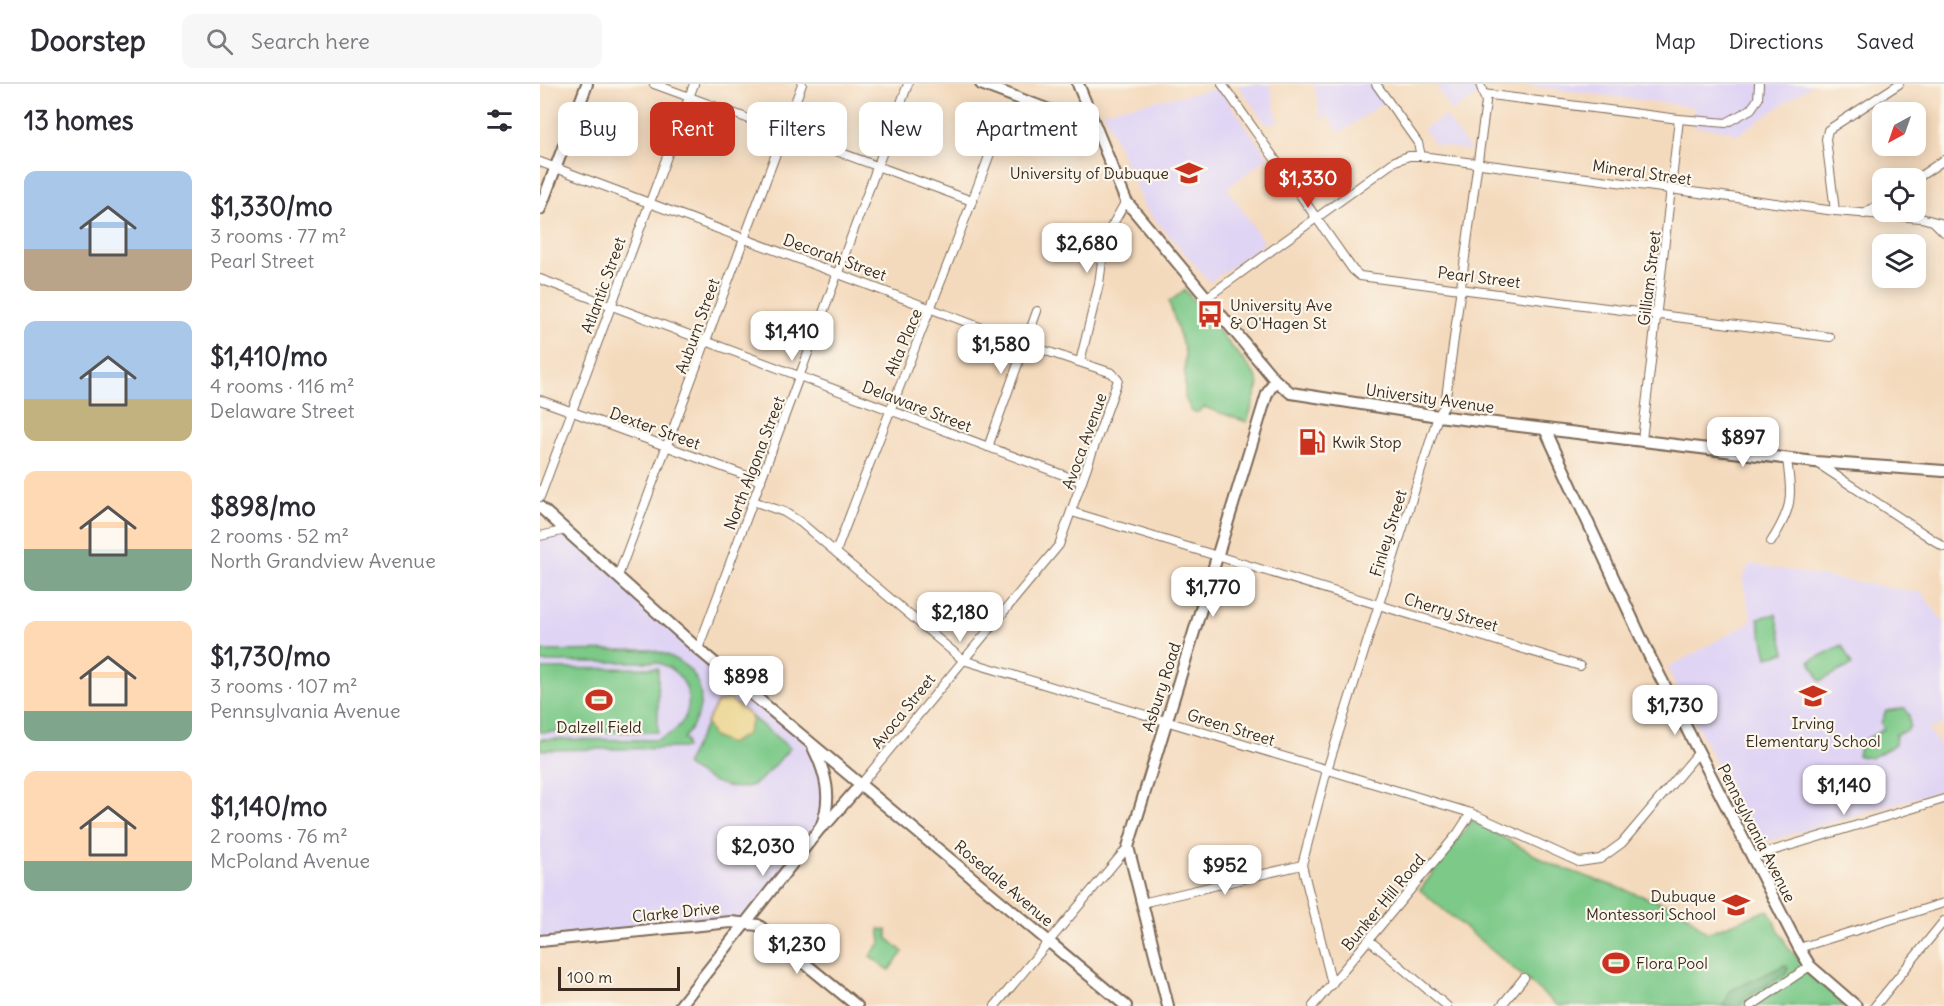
<!DOCTYPE html>
<html lang="en">
<head>
<meta charset="utf-8">
<style>
	:root { --surface:#fff; --page:#f7f7f7; --text:#2b2b33; --muted:#7c7c81; --line:#e1e1e2; --accent:#c8321e }
	body { margin:0; font-family:Delius,sans-serif; background:var(--page); color:var(--text); height:100vh; display:flex; flex-direction:column; font-size:22px; white-space:nowrap }
	* { box-sizing:border-box; margin:0 }
	p { font-size:20px; color:var(--muted) }
	.icon { flex:none; width:33px; height:33px; fill:none; stroke:currentColor; stroke-width:2; stroke-linecap:round; stroke-linejoin:round }
	.map { position:relative; flex:1; overflow:hidden }
	.panel { display:flex; flex-direction:column; background:var(--surface); width:540px }
	.panel>* { flex:none }
	.banner { position:absolute; left:18px; top:18px; width:570px; height:54px; display:flex; gap:12px }
	.needle { width:39px; rotate:220deg }
	.tools { position:absolute; left:1332px; top:18px; display:grid; gap:12px }
	.tools a { display:grid; place-items:center; width:54px; height:54px; border-radius:12px; background:var(--surface); box-shadow:0 3px 15px #0003; font-size:30px }
	.scale { position:absolute; left:18px; bottom:15px; width:122px; box-sizing:border-box; padding-left:6px; border:3px solid #3b2a1e; border-top:0; font-size:16px; line-height:21px; white-space:nowrap; color:#3b2a1e; -webkit-text-stroke:4px #fbf7ec; paint-order:stroke }
	.price { position:absolute; translate:-50% -51px; padding:0 14px; border-radius:12px; background:#fff; color:#222; font-size:20px; line-height:39px; filter:drop-shadow(0 2px 3px #0008) }
	.price::after { content:''; position:absolute; left:50%; top:36px; width:18px; height:14px; margin-left:-9px; background:inherit; clip-path:polygon(0 0,100% 0,50% 100%) }
	.price.current { background:var(--accent); color:#fff }
	ul { padding:0; list-style:none }
	li { display:flex; align-items:center; gap:18px; height:150px; padding:0 24px }
	li span { display:grid; place-items:center; flex:none; width:168px; height:120px; border-radius:12px; color:#555 }
	li>.icon { margin-inline-start:auto }
	span .icon { width:72px; height:72px; fill:#fffc; stroke-width:1 }
	li b { font-size:26px }
	h2 { display:flex; justify-content:space-between; align-items:center; height:72px; padding:0 24px; font-size:26px }
	.chip { padding:0 21px; border-radius:12px; background:var(--surface); box-shadow:0 3px 15px #0003; font-size:21px; line-height:54px }
	.chip.current { background:var(--accent); color:#fff }
	header { display:flex; align-items:center; gap:36px; box-sizing:border-box; height:84px; padding:0 30px; background:var(--surface); border-bottom:2px solid var(--line) }
	header strong { font-size:28px }
	nav { display:flex; gap:33px; margin-inline-start:auto; font-size:21px }
	.search { width:420px; height:54px; background:var(--page); display:flex; align-items:center; gap:15px; box-sizing:border-box; padding:0 21px; border-radius:12px; color:var(--muted); font-size:22px }
	main { display:flex; flex:1; min-height:0 }
	.map>svg:first-child { display:block }
</style>
</head>
<body>
<header>
<strong>Doorstep</strong>
<div class="search"><svg class="icon" aria-label="search" viewBox="0 0 24 24"><circle cx="10" cy="10" r="6"/><path d="M15 15l6 6"/></svg>Search here</div>
<nav><a>Map</a><a>Directions</a><a>Saved</a></nav>
</header>
<main>
<section class="panel">
<h2>13 homes<svg class="icon" aria-label="filters" viewBox="0 0 24 24"><path d="M4 7h16M4 17h16"/><circle cx="9" cy="7" r="2"/><circle cx="15" cy="17" r="2"/></svg></h2>
<ul>
<li><span style="background:linear-gradient(#a9c7e8 65%,#b9a48a 0)"><svg class="icon" aria-label="home" viewBox="0 0 24 24"><path d="M3 11l9-7 9 7M6 9v11h12V9"/></svg></span><div><b>$1,330/mo</b><p>3 rooms · 77 m²</p><p>Pearl Street</p></div></li>
<li><span style="background:linear-gradient(#a9c7e8 65%,#c2b280 0)"><svg class="icon" aria-label="home" viewBox="0 0 24 24"><path d="M3 11l9-7 9 7M6 9v11h12V9"/></svg></span><div><b>$1,410/mo</b><p>4 rooms · 116 m²</p><p>Delaware Street</p></div></li>
<li><span style="background:linear-gradient(#ffd9b3 65%,#7fa58c 0)"><svg class="icon" aria-label="home" viewBox="0 0 24 24"><path d="M3 11l9-7 9 7M6 9v11h12V9"/></svg></span><div><b>$898/mo</b><p>2 rooms · 52 m²</p><p>North Grandview Avenue</p></div></li>
<li><span style="background:linear-gradient(#ffd9b3 75%,#7fa58c 0)"><svg class="icon" aria-label="home" viewBox="0 0 24 24"><path d="M3 11l9-7 9 7M6 9v11h12V9"/></svg></span><div><b>$1,730/mo</b><p>3 rooms · 107 m²</p><p>Pennsylvania Avenue</p></div></li>
<li><span style="background:linear-gradient(#ffd9b3 75%,#7fa58c 0)"><svg class="icon" aria-label="home" viewBox="0 0 24 24"><path d="M3 11l9-7 9 7M6 9v11h12V9"/></svg></span><div><b>$1,140/mo</b><p>2 rooms · 76 m²</p><p>McPoland Avenue</p></div></li>
</ul>
</section>
<div class="map">
<svg width="1404" height="922" viewBox="0 0 1404 922">
	<rect width="100%" height="100%" fill="#fbf7ec"/>
	<filter id="ink" filterUnits="userSpaceOnUse"><feTurbulence type="fractalNoise" baseFrequency=".0167" numOctaves="2"/><feDisplacementMap in="SourceGraphic" scale="12" xChannelSelector="R" yChannelSelector="G"/><feConvolveMatrix kernelMatrix="1 2 1 2 8 2 1 2 1" color-interpolation-filters="sRGB"/></filter>
	<filter id="wash" filterUnits="userSpaceOnUse"><feTurbulence type="fractalNoise" baseFrequency=".008" numOctaves="4" result="noise"/><feDisplacementMap in="SourceGraphic" scale="24" xChannelSelector="R" yChannelSelector="G"/><feGaussianBlur stdDeviation="1.35" result="paint"/><feColorMatrix in="noise" values="0 0 0 0 0 0 0 0 0 0 0 0 0 0 0 0 0 1.4 0 .05"/><feComposite in="paint" operator="in"/></filter>
	<g filter="url(#wash)">
		<rect width="100%" height="100%" fill="#f4dabd"/>
		<g fill="#e0d4f4">
			<polygon points="730,0 738,38 727,41 698,1"/>
			<polygon points="774,0 831,0 844,18 800,49 787,31 781,36"/>
			<polygon points="896,0 935,0 939,11 911,28"/>
			<polygon points="976,0 1273,0 1196,52 1191,47 1152,42 1154,23"/>
			<polygon points="679,4 728,73 687,104 724,159 670,198 605,124 563,27"/>
			<polygon points="905,32 931,67 894,60 884,45"/>
			<polygon points="26,446 271,659 287,701 281,743 208,836 0,857 0,452"/>
			<polygon points="1210,480 1382,509 1404,539 1404,640 1388,645 1404,667 1404,705 1218,760 1127,584 1212,537 1202,494"/>
		</g>
		<g fill="#7bc988" stroke="#5b7a53" stroke-width="1.5">
			<polygon points="645,206 716,292 719,300 707,338 664,323 658,328 652,328 645,314 645,268 629,218"/>
			<polygon points="1236,530 1245,569 1227,573 1218,534"/>
			<polygon points="1302,561 1312,581 1280,597 1270,577"/>
			<path d="M111,566c49,11 66,49 32,89l3,1v8l-146,2v-11l116,1c44,-12 43,-67 -1,-78h-115v-11z"/>
			<polygon points="118,584 118,648 0,648 0,585"/>
			<path d="M188,614l62,50c-10,11 -23,29 -36,36 -22,12 -52,-7 -69,-19l32,-62z"/>
			<polygon points="1365,624 1369,631 1370,642 1367,647 1356,650 1355,661 1331,674 1318,672 1321,658 1344,645 1341,639 1346,627"/>
			<polygon points="932,736 1011,780 1142,826 1167,849 1228,826 1249,865 1306,922 1018,922 880,806"/>
			<polygon points="339,845 347,846 347,854 363,868 349,886 330,872 341,858"/>
		</g>
		<polygon fill="#64ad74" stroke="#506c49" stroke-width="1.5" points="1245,881 1248,884 1246,890 1210,911 1199,922 1184,922 1190,907"/>
		<polygon fill="#eeda9e" stroke="#94825e" stroke-width="1.5" points="188,614 211,632 211,639 206,651 189,660 173,653 166,639 177,619"/>
	</g>
	<g filter="url(#ink)">
		<g fill="none" stroke-linecap="round" stroke-linejoin="round">
			<defs>
				<g id="street">
					<polyline points="114,0 432,117"/>
					<polyline points="682,0 813,186 820,192 1290,253"/>
					<polyline points="836,0 878,59 881,72 1295,127 1381,134 1404,140"/>
					<polyline points="943,10 1139,35 1186,39 1211,25 1218,15 1219,0"/>
					<polyline points="0,78 485,260 572,289 578,296 519,461 321,700"/>
					<polyline points="1376,95 1404,76"/>
					<polyline points="1295,127 1286,55 1288,46 1359,0"/>
					<polyline points="1324,130 1342,118"/>
					<polyline points="1395,139 1404,148"/>
					<polyline points="0,195 542,398"/>
					<polyline points="666,214 855,77 869,72 881,72"/>
					<polyline points="540,278 559,200 565,154 586,117"/>
					<polyline points="0,316 221,397"/>
					<polyline points="1102,356 1139,35"/>
					<polyline points="448,363 497,227"/>
					<polyline points="1277,379 1404,463"/>
					<polyline points="0,413 154,0"/>
					<polyline points="213,417 244,428 260,438 423,576 931,729 1039,778 1060,775 1082,759 1159,668"/>
					<polyline points="532,428 1040,582"/>
					<polyline points="0,452 26,446"/>
					<path d="M1231,458c22,-35 21,-43 16,-83"/>
					<path d="M296,468c51,-137 107,-272 158,-409"/>
					<polyline points="78,492 262,0"/>
					<polyline points="158,565 368,0"/>
					<polyline points="1212,773 1404,715"/>
					<polyline points="602,819 762,781"/>
					<polyline points="829,856 907,922"/>
					<polyline points="1259,864 1404,819"/>
					<polyline points="792,900 762,781 787,686 898,332 905,321 946,18 940,0"/>
					<polyline points="455,922 588,763"/>
					<polyline points="773,922 918,749 931,729"/>
					<polyline points="961,922 984,894"/>
					<polyline points="1211,922 1270,882"/>
					<polyline points="1335,922 1404,837"/>
				</g>
				<g id="secondary">
					<polyline points="441,0 541,38 553,39"/>
					<polyline points="538,0 586,117 735,296 751,309 898,332 1275,378 1404,387"/>
					<polyline points="0,125 47,0"/>
					<polyline points="1005,345 1109,571 1259,864 1270,882 1316,922"/>
					<polyline points="0,423 158,565 586,922"/>
					<polyline points="281,743 288,738 321,700"/>
					<polyline points="0,857 191,838 218,841 317,922"/>
					<path d="M140,922l141,-179c12,-28 5,-54 -8,-80"/>
					<polyline points="628,922 588,763 727,310 735,296"/>
				</g>
			</defs>
			<use href="#street" stroke="#7c6856" stroke-width="10"/>
			<use href="#secondary" stroke="#7c6856" stroke-width="14"/>
			<use href="#street" stroke="#fff" stroke-width="8"/>
			<use href="#secondary" stroke="#fff" stroke-width="10"/>
		</g>
	</g>
	<defs>
		<symbol id="university-bare" viewBox="-9 -9 18 18"><path d="M0-5L7-2L0 1L-7-2ZM-4 1L0 2.5L4 1V4Q0 6-4 4Z" fill="#c8321e" stroke="#fbf7ec" stroke-width="2.5" paint-order="stroke"/></symbol>
		<symbol id="bus-bare" viewBox="-9 -9 18 18"><path d="M-5-6H5V4H4V6H2V4H-2V6H-4V4H-5ZM-3.5-4V0h7V-4ZM-3.5 1.2v1.5H-2V1.2ZM2 1.2v1.5H3.5V1.2Z" fill="#c8321e" stroke="#fbf7ec" stroke-width="2.5" paint-order="stroke"/></symbol>
		<symbol id="fuel-bare" viewBox="-9 -9 18 18"><path d="M-5.5-6h7V0h2V4h1.3V-2.5L3-4.5l.8-.8L6-3V5H2.5V1h-1V6h-7ZM-4.2-4.7v3.2H.2V-4.7Z" fill="#c8321e" stroke="#fbf7ec" stroke-width="2.5" paint-order="stroke"/></symbol>
		<symbol id="school-bare" viewBox="-9 -9 18 18"><path d="M0-5L7-2L0 1L-7-2ZM-4 1L0 2.5L4 1V4Q0 6-4 4Z" fill="#c8321e" stroke="#fbf7ec" stroke-width="2.5" paint-order="stroke"/></symbol>
		<symbol id="stadium-bare" viewBox="-9 -9 18 18"><path d="M0-5a6.5 5 0 1 0 0 10a6.5 5 0 1 0 0-10ZM-3.5-1.8h7v3.6h-7Z" fill="#c8321e" stroke="#fbf7ec" stroke-width="2.5" paint-order="stroke"/></symbol>
	</defs>
	<g fill-rule="evenodd">
		<use href="#university-bare" x="630" y="70" width="38" height="38"/>
		<use href="#bus-bare" x="651" y="211" width="38" height="38"/>
		<use href="#fuel-bare" x="753" y="339" width="38" height="38"/>
		<use href="#school-bare" x="1254" y="593" width="38" height="38"/>
		<use href="#stadium-bare" x="40" y="597" width="38" height="38"/>
		<use href="#school-bare" x="1177" y="802" width="38" height="38"/>
		<use href="#stadium-bare" x="1057" y="860" width="38" height="38"/>
	</g>
	<g text-anchor="middle" stroke-width="4.5" stroke-linejoin="round" paint-order="stroke">
		<g font-size="16" fill="#3b2a1e" stroke="#fbf7ec">
			<text transform="translate(1102 88) rotate(8)" y="6">Mineral Street</text>
			<text transform="translate(295 173) rotate(20)" y="6">Decorah Street</text>
			<text transform="translate(939 193) rotate(7)" y="6">Pearl Street</text>
			<text transform="translate(1109 194) rotate(-83)" y="6">Gilliam Street</text>
			<text transform="translate(63 201) rotate(-70)" y="6">Atlantic Street</text>
			<text transform="translate(157 242) rotate(-70)" y="6">Auburn Street</text>
			<text transform="translate(363 258) rotate(-67)" y="6">Alta Place</text>
			<text transform="translate(890 314) rotate(8)" y="6">University Avenue</text>
			<text transform="translate(377 322) rotate(21)" y="6">Delaware Street</text>
			<text transform="translate(115 344) rotate(20)" y="6">Dexter Street</text>
			<text transform="translate(544 357) rotate(-70)" y="6">Avoca Avenue</text>
			<text transform="translate(214 379) rotate(-69)" y="6">North Algona Street</text>
			<text transform="translate(848 449) rotate(-73)" y="6">Finley Street</text>
			<text transform="translate(911 528) rotate(17)" y="6">Cherry Street</text>
			<text transform="translate(621 603) rotate(-72)" y="6">Asbury Road</text>
			<text transform="translate(363 627) rotate(-51)" y="6">Avoca Street</text>
			<text transform="translate(691 643) rotate(17)" y="6">Green Street</text>
			<text transform="translate(1217 749) rotate(63)" y="6">Pennsylvania Avenue</text>
			<text transform="translate(464 799) rotate(40)" y="6">Rosedale Avenue</text>
			<text transform="translate(843 818) rotate(-50)" y="6">Bunker Hill Road</text>
			<text transform="translate(136 828) rotate(-6)" y="6">Clarke Drive</text>
		</g>
		<g font-size="16" fill="#3b2a1e" stroke="#fbf7ec" text-anchor="start">
			<text x="629" y="95" text-anchor="end">University of Dubuque</text>
			<text x="690" y="227">University Ave<tspan x="690" dy="18">&amp; O'Hagen St</tspan></text>
			<text x="792" y="364">Kwik Stop</text>
			<text x="1273" y="645" text-anchor="middle">Irving<tspan x="1273" dy="18">Elementary School</tspan></text>
			<text x="59" y="649" text-anchor="middle">Dalzell Field</text>
			<text x="1176" y="818" text-anchor="end">Dubuque<tspan x="1176" dy="18">Montessori School</tspan></text>
			<text x="1096" y="885">Flora Pool</text>
		</g>
	</g>
</svg>
<div class="tools">
<a><svg class="needle" viewBox="-14 -14 28 28"><path d="M0-13l5 13h-10z" fill="#e53935"/><path d="M0 13l5-13h-10z" fill="#7c7c81"/></svg></a>
<a><svg class="icon" aria-label="locate" viewBox="0 0 24 24"><circle cx="12" cy="12" r="6"/><path d="M12 2v4M12 18v4M2 12h4M18 12h4"/></svg></a>
<a><svg class="icon" aria-label="layers" viewBox="0 0 24 24"><path d="M12 4l9 5-9 5-9-5zM3 14l9 5 9-5"/></svg></a>
</div>
<div class="scale">100 m</div>
<b class="price current" style="left:768px;top:125px">$1,330</b>
<b class="price" style="left:547px;top:190px">$2,680</b>
<b class="price" style="left:252px;top:278px">$1,410</b>
<b class="price" style="left:461px;top:291px">$1,580</b>
<b class="price" style="left:1203px;top:384px">$897</b>
<b class="price" style="left:673px;top:534px">$1,770</b>
<b class="price" style="left:420px;top:559px">$2,180</b>
<b class="price" style="left:206px;top:623px">$898</b>
<b class="price" style="left:1135px;top:652px">$1,730</b>
<b class="price" style="left:1304px;top:732px">$1,140</b>
<b class="price" style="left:223px;top:793px">$2,030</b>
<b class="price" style="left:685px;top:812px">$952</b>
<b class="price" style="left:257px;top:891px">$1,230</b>
<div class="banner">
<a class="chip">Buy</a>
<a class="chip current">Rent</a>
<a class="chip">Filters</a>
<a class="chip">New</a>
<a class="chip">Apartment</a>
</div>
</div>
</main>
</body>
</html>
